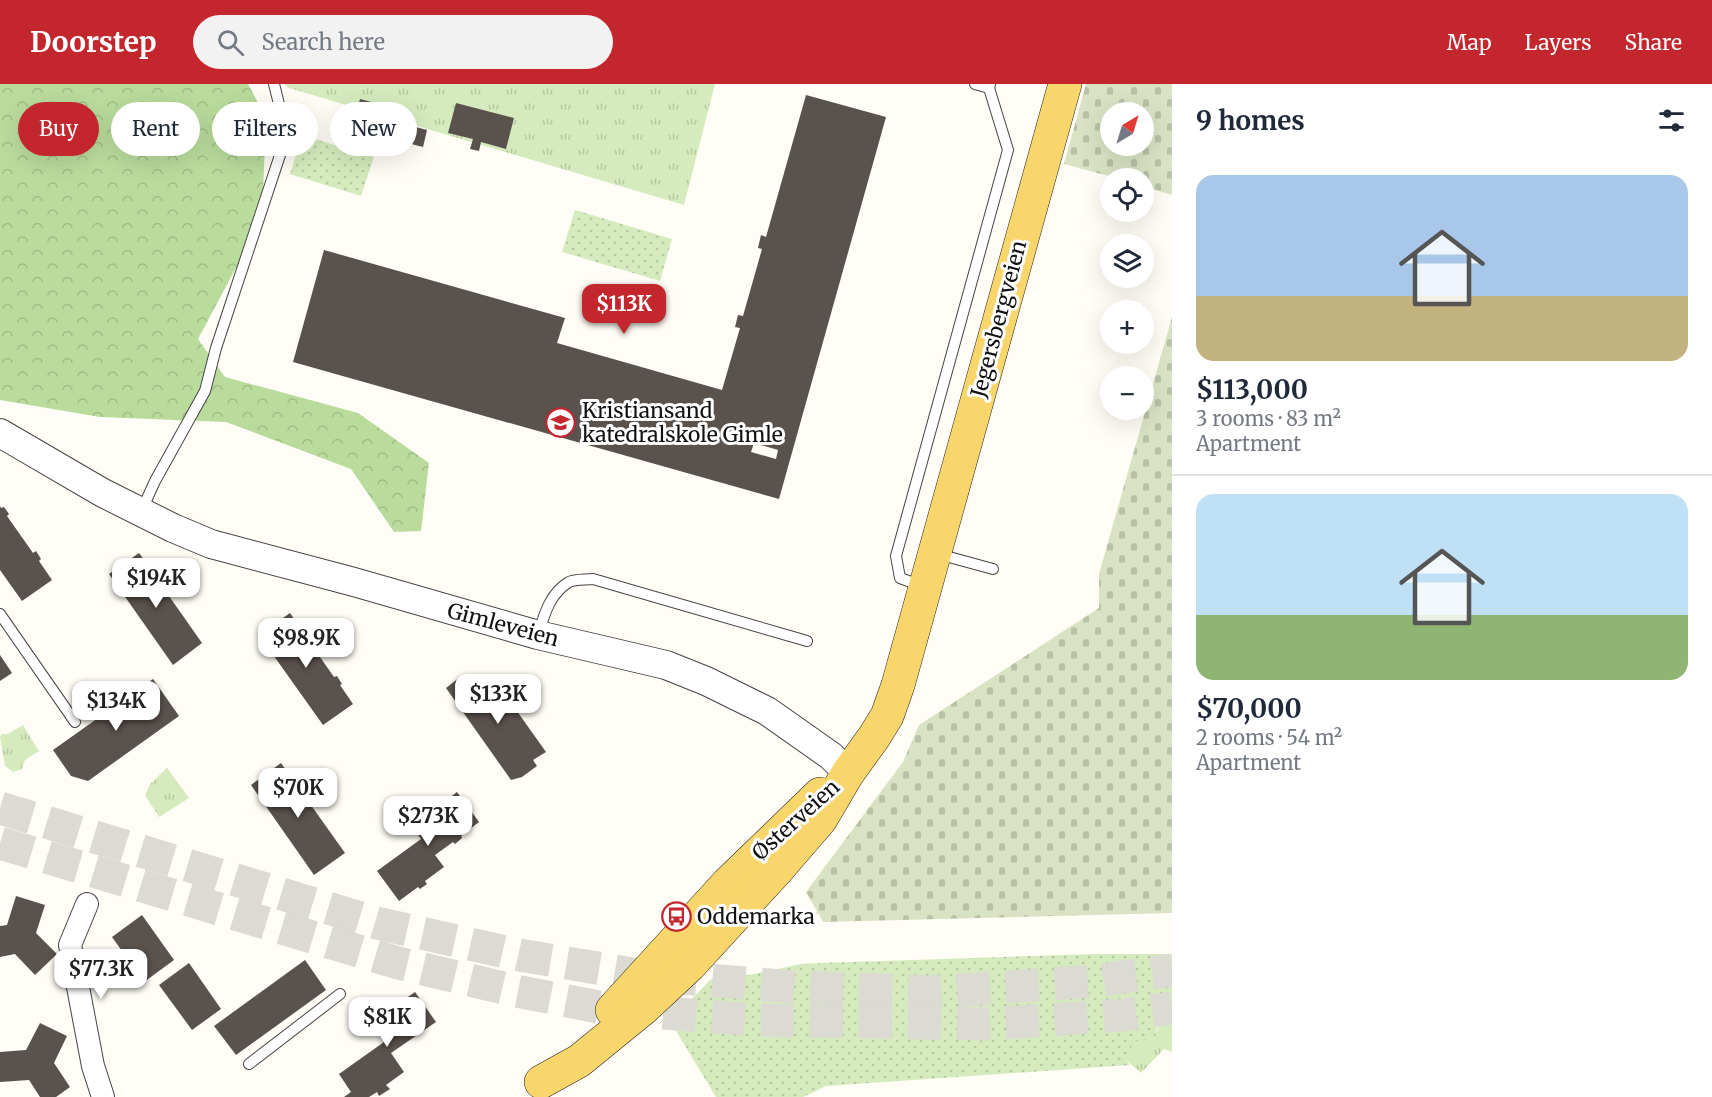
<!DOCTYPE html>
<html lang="en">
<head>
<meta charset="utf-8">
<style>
	:root { --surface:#fff; --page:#f2f2f3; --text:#1f2937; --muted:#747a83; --line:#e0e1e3; --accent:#c4262e }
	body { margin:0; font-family:Merriweather,serif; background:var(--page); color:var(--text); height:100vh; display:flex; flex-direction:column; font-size:22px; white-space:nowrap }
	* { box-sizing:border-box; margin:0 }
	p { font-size:20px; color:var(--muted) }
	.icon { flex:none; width:33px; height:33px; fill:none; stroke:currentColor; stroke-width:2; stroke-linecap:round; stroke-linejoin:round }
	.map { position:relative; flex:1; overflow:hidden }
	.details { display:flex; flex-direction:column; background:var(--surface); width:540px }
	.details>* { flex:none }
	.guide { position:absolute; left:18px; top:18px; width:570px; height:54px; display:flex; gap:12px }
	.needle { width:39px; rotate:38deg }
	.fabs { position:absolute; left:1100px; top:18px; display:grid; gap:12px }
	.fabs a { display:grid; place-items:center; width:54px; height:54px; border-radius:50%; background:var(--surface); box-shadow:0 6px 24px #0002; font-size:30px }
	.price { position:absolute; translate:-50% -51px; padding:0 14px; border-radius:12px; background:#fff; color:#222; font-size:20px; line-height:39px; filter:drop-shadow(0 2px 3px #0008) }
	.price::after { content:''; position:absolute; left:50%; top:36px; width:18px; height:14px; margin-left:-9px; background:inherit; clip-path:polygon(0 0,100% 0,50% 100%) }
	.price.selected { background:var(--accent); color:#fff }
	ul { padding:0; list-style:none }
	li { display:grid; align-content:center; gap:12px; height:318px; padding:0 24px }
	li+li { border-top:2px solid var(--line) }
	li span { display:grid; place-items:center; height:186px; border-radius:18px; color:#555 }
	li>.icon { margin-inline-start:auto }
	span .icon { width:108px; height:108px; fill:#fffc; stroke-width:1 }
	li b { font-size:26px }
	h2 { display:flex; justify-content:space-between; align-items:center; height:72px; padding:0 24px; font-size:26px }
	.tag { padding:0 21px; border-radius:27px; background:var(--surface); box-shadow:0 6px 24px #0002; font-size:21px; line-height:54px }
	.tag.selected { background:var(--accent); color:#fff }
	header { display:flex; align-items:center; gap:36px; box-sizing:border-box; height:84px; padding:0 30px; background:var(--accent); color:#fff }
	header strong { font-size:28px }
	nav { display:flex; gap:33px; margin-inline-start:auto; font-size:21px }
	.search { width:420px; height:54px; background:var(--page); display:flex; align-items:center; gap:15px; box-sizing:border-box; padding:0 21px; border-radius:33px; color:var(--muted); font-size:22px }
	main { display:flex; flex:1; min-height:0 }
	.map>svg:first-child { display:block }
</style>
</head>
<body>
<header>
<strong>Doorstep</strong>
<div class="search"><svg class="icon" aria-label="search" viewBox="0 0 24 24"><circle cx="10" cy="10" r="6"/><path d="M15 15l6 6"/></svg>Search here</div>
<nav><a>Map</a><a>Layers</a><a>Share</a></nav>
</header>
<main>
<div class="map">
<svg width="1172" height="1013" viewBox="0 0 1172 1013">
	<defs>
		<pattern id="grass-dots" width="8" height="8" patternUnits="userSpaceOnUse" patternTransform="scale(1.5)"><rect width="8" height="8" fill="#d5ebbd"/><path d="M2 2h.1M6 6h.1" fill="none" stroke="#b6c8a1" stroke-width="1.8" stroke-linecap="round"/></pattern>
		<pattern id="forest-crowns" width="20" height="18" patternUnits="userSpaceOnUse" patternTransform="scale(1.5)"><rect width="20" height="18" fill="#b9dc9c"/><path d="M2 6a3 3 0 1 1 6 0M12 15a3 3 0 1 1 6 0" fill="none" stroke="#9ebc85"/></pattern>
		<pattern id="cemetery-stones" width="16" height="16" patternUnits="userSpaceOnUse" patternTransform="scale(1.5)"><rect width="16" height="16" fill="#d9e3c4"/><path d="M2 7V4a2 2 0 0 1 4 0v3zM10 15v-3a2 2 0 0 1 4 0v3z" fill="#b9c2a7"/></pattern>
		<pattern id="park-tufts" width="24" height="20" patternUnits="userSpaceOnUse" patternTransform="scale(1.5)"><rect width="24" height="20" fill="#d5ebbd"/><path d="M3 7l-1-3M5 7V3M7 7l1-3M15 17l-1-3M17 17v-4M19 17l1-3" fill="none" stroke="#b6c8a1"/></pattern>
	</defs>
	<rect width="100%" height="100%" fill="#fffdf5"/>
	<g fill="url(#grass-dots)">
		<polygon points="302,51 374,73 361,112 290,90"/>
		<polygon points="575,126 672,155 660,197 562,168"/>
		<polygon points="1096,870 1172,870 1172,914 1159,933 1156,951 1153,957 1126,976 1130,981 826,1002 803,1013 716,1013 670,937 719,887 739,893 801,880 820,879"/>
	</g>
	<polygon fill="url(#forest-crowns)" points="0,0 248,0 266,34 262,135 198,255 225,293 358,329 429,379 421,447 394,448 351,385 226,338 100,333 0,316"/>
	<g fill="url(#cemetery-stones)" fill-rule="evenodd">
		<path d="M1086,0h86v111l-29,-9v-8h-27l-52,-14zM1110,28h33v34h-33z"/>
		<polygon points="1172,233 1172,829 823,838 819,830 816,830 817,827 806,808 903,678 919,641 1099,524 1099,490"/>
	</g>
	<g fill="url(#park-tufts)">
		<polygon points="285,0 715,0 684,121 289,4"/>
		<polygon points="23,641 39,667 25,676 22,685 13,688 5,682 0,653 2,650 8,650"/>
		<polygon points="167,684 189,714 159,733 145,711 150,700"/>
		<path d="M1172,914v54l-8,-3 -23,24 -15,-13c4,-15 10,-25 27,-20 9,-14 4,-28 19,-42z"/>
	</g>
	<g fill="#5a524d" fill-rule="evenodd">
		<path d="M806,11l80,22 -107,382 -486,-137 31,-112 241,68 -8,25 165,47 18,-62 -5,-1 3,-12 5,1 19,-67 -4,-1 3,-13 5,2zM754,359l24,7 -2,9 -25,-7z"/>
		<polygon points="360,15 390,23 386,35 427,46 423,63 352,45"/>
		<polygon points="456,19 514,34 506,65 481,58 479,67 470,65 473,55 448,49"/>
		<polygon points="0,422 1,424 4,423 9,430 7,432 33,469 36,467 41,475 39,477 52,496 22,517 0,486"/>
		<polygon points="139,469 158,494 157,495 202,559 173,581 109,490"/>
		<polygon points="290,529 303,548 305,546 311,554 308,556 334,593 337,592 342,600 340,601 353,620 323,641 259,551"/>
		<polygon points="0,571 12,589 0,597"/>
		<polygon points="492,592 546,668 533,676 537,682 522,693 511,696 446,604 460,593 476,598"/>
		<polygon points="153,595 179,632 88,697 71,692 53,666"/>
		<polygon points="281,679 345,769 314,791 251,701"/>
		<polygon points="457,708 479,738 461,752 462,754 455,760 453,758 435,771 444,783 425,797 427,800 420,805 418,803 399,817 377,787 421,755 412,742"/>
		<polygon points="16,812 45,821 36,849 57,870 35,891 15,870 0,873 0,842 7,841"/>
		<polygon points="142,831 174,876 144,898 112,853"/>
		<polygon points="305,876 326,906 236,971 214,942"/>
		<polygon points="189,879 221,925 192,946 159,901"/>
		<polygon points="415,908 436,938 391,969 404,988 386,1001 390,1005 379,1012 377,1008 369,1013 344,1013 351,1008 339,990 384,958 370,939"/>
		<polygon points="40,939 67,952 54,979 70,1003 56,1013 40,1013 29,996 0,998 0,968 26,966"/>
	</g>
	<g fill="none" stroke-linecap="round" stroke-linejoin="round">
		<g stroke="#dbdad3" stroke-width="33" stroke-dasharray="33 16" stroke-linecap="butt">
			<polyline points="0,724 377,839 519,871 633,890 795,903 931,908 1096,897 1172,886"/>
			<polyline points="0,759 398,879 516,907 609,925 758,936 984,940 1123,931 1172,924"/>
		</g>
		<defs>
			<g id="service">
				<polyline points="975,0 989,4 990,0"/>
				<polyline points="141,428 155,397 205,307 216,264 291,38 279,20 274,0"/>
				<polyline points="938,470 993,485"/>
				<polyline points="922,502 900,494 896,472 1008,66 989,4"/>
				<polyline points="0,530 75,638"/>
				<path d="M538,551c6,-20 12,-42 31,-53 6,-3 17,-2 24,-3l214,62"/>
				<polyline points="249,980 340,910"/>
			</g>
			<polyline id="minor" points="87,820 70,861 93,982 103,1013"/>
			<polyline id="tertiary" points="0,349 103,409 173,444 211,460 354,498 538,551 666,581 706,597 767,627 831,672 848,689"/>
			<g id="primary">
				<polyline points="612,926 728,799 820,710"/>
				<polyline points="541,998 579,977 644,924 690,881 778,785 821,735 848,689 874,653 887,632 898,601 1065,0"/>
			</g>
		</defs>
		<use href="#service" stroke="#444" stroke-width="12"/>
		<use href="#minor" stroke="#444" stroke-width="24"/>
		<use href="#tertiary" stroke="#444" stroke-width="30"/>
		<use href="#primary" stroke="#222" stroke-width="34"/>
		<use href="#service" stroke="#fff" stroke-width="10"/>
		<use href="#minor" stroke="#fff" stroke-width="22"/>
		<use href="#tertiary" stroke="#fff" stroke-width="28"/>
		<use href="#primary" stroke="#f9d66b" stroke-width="33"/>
	</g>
	<defs>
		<symbol id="school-ring" viewBox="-11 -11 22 22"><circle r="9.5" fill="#fff" stroke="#c4262e" stroke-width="1.5"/><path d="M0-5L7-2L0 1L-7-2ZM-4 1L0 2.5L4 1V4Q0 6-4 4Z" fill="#c4262e"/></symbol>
		<symbol id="bus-ring" viewBox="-11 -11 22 22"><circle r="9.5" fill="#fff" stroke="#c4262e" stroke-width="1.5"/><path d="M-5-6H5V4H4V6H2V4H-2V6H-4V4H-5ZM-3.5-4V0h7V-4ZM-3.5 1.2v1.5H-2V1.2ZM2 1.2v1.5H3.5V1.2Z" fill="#c4262e"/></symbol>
	</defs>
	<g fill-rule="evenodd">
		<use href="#school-ring" x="544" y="322" width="33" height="33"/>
		<use href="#bus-ring" x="660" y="816" width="33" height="33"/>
	</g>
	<g text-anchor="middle" stroke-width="6" stroke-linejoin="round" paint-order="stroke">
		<g font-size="21" fill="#111" stroke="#fff">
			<text transform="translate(999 235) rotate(-75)" y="7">Jegersbergveien</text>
			<text transform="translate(503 541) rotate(15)" y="7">Gimleveien</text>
			<text transform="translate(796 736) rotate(-42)" y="7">Østerveien</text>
		</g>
		<g font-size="21" fill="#111" stroke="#fff" text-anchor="start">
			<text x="582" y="334">Kristiansand<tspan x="582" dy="24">katedralskole Gimle</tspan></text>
			<text x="697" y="840">Oddemarka</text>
		</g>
	</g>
</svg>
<div class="fabs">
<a><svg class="needle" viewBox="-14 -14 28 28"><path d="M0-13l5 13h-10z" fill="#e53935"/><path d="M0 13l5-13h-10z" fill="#747a83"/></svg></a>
<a><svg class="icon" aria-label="locate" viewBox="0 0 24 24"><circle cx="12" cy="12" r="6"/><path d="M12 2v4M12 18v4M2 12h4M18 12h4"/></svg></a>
<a><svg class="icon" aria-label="layers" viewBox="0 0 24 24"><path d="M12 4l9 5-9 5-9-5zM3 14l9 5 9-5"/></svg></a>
<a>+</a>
<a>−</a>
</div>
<b class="price selected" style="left:624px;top:251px">$113K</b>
<b class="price" style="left:156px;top:525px">$194K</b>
<b class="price" style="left:306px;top:585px">$98.9K</b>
<b class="price" style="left:498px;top:641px">$133K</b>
<b class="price" style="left:116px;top:648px">$134K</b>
<b class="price" style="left:298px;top:735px">$70K</b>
<b class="price" style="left:428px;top:763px">$273K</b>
<b class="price" style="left:101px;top:916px">$77.3K</b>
<b class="price" style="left:387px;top:964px">$81K</b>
<div class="guide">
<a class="tag selected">Buy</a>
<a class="tag">Rent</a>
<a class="tag">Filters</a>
<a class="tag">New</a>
</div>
</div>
<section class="details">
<h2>9 homes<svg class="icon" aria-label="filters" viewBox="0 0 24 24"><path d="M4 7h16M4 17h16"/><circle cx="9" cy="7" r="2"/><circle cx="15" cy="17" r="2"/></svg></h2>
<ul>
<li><span style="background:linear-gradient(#a9c7e8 65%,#c2b280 0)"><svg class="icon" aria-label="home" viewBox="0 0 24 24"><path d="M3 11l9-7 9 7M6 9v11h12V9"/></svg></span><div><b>$113,000</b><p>3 rooms · 83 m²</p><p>Apartment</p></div></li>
<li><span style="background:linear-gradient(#bfe0f5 65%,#8fb573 0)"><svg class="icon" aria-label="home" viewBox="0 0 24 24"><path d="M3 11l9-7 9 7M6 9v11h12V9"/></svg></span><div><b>$70,000</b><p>2 rooms · 54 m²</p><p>Apartment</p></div></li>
</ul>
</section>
</main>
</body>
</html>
